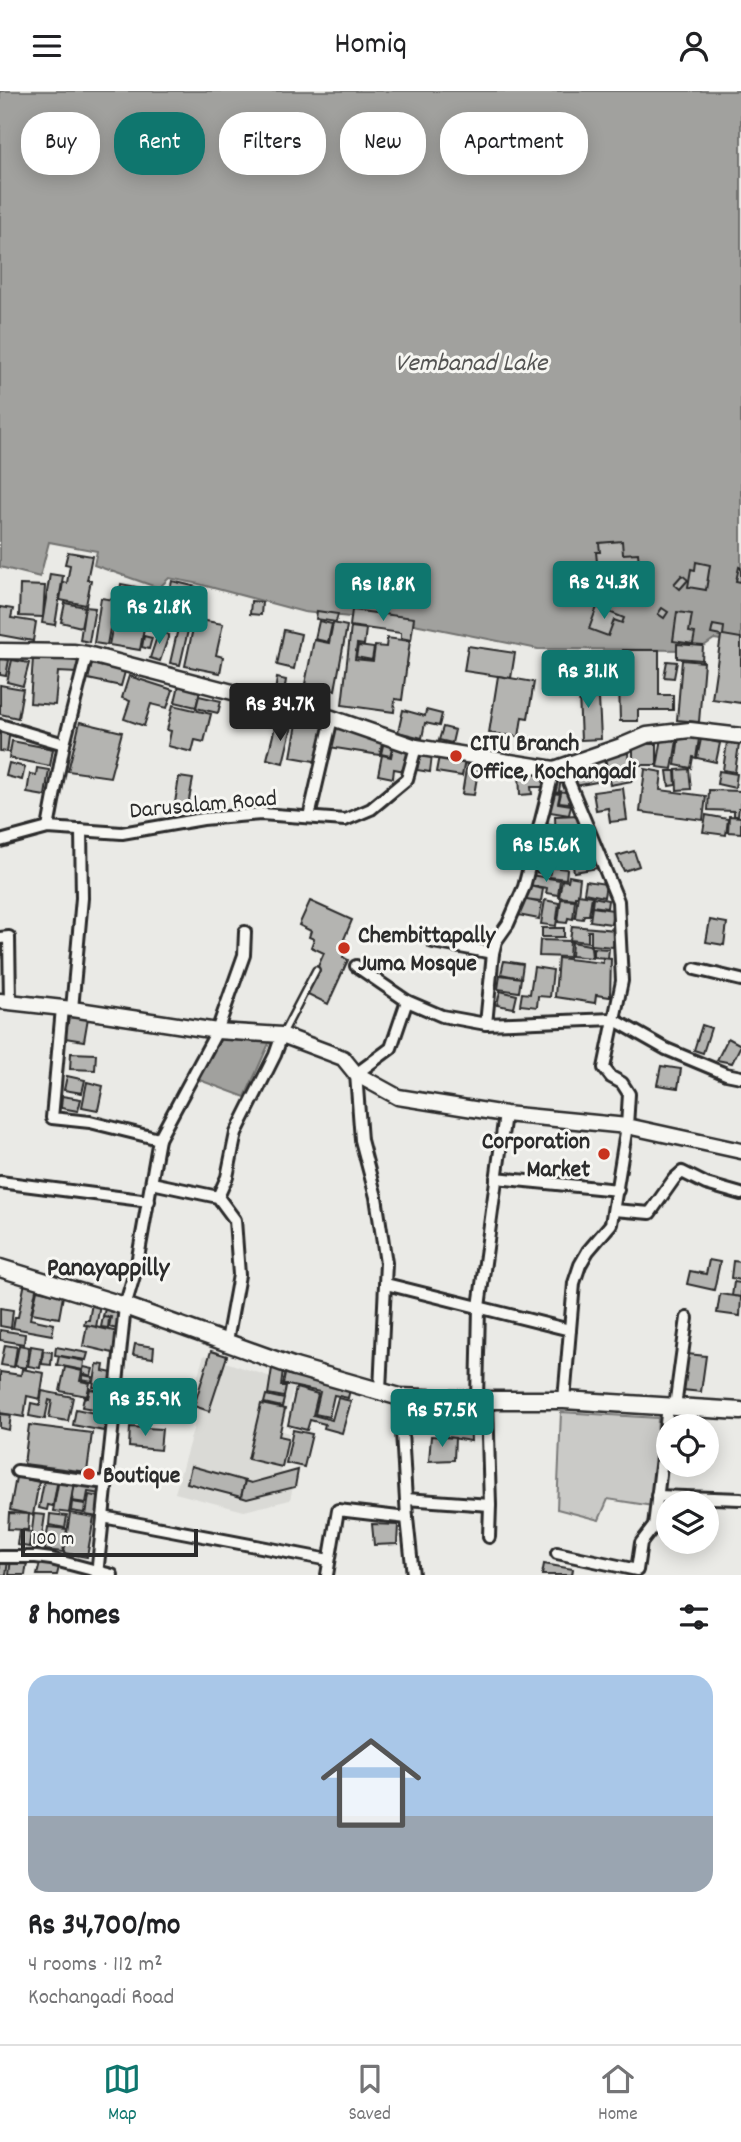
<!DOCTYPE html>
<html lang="en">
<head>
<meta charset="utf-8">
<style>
	:root { --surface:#fff; --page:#f2f2f2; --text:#202124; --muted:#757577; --line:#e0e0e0; --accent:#0f766e }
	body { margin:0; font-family:Dekko,sans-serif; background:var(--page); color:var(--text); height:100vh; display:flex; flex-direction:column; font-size:26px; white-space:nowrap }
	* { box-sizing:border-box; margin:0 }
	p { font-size:23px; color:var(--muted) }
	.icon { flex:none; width:38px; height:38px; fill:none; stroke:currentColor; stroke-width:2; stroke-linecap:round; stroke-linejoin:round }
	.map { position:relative; height:1484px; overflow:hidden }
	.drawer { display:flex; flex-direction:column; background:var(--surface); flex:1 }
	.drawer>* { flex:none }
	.top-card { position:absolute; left:21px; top:21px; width:700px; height:63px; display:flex; gap:14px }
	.tools { position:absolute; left:656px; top:1323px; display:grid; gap:14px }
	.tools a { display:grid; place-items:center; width:63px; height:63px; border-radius:50%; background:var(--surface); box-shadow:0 4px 18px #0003; font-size:35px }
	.scale { position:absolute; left:21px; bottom:18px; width:177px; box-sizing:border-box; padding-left:7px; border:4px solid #2b2b2b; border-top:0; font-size:19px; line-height:24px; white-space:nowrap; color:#2b2b2b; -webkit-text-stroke:5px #f6f6f2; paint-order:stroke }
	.price { position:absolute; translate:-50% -60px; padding:0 16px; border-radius:7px; background:var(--accent); color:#fff; font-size:23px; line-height:46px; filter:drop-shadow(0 2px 4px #0008) }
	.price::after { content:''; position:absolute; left:50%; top:42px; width:21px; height:16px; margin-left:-10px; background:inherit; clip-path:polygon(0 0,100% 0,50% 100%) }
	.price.active { background:#222; color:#fff }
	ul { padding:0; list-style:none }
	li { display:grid; align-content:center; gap:14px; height:371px; padding:0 28px }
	li span { display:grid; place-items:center; height:217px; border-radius:21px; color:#555 }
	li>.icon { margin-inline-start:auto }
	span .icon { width:126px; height:126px; fill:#fffc; stroke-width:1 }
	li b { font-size:30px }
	h2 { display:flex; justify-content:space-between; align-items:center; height:84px; padding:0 28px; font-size:30px }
	.pill { padding:0 24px; border-radius:28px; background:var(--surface); box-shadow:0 4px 18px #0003; font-size:24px; line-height:63px }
	.pill.active { background:var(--accent); color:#fff }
	header { display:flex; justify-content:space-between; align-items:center; height:91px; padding:0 28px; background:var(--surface); font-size:32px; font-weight:600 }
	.menu { display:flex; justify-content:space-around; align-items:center; height:98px; border-top:2px solid var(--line); background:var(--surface); font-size:19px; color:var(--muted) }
	.menu a { display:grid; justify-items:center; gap:4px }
	.menu .active { color:var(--accent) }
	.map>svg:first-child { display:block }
</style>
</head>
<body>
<header><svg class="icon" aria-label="menu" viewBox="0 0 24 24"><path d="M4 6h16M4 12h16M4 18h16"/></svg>Homiq<svg class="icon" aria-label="person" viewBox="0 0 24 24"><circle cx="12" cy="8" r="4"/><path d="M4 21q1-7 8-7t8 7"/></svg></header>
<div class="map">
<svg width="741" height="1484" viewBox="0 0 741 1484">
	<rect width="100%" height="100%" fill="#eaeae6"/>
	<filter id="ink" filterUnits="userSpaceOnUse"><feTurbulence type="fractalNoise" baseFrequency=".0143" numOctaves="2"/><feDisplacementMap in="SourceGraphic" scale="14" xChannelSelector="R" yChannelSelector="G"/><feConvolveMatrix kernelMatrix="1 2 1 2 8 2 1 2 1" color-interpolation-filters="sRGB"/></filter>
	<g filter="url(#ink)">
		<polygon fill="#dadad6" points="204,1264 292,1293 294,1296 281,1339 289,1342 280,1376 280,1380 291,1385 294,1391 290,1409 244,1420 175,1402 196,1328 186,1324"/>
		<polygon fill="#cacac7" stroke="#7a7a79" stroke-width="2" points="561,1321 658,1327 653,1415 608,1408 599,1429 557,1418"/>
		<g fill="#a1a19e" stroke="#727270" stroke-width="2">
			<polygon points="0,0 741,0 741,552 714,548 698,559 538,558 414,533 304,521 195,492 169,487 159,497 94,474 97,460 49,451 40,486 0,476"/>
			<polygon points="218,944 271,948 245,1006 194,987"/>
		</g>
		<g fill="#b4b4b1" stroke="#2b2b2b" stroke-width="2">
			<polygon points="622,450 623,463 638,462 642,503 617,505 616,500 609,501 604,480 598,481 596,461 600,461 599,452"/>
			<polygon points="68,461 92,465 87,489 91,489 86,514 60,509 63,491 67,492 70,474 65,473"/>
			<polygon points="696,471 710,474 706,499 688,496 691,478 695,479"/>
			<polygon points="739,476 741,477 741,491 736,490"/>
			<polygon points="50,483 63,485 55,534 42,532"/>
			<polygon points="682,484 688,489 680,498 674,493"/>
			<polygon points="172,490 201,497 194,527 186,525 188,517 167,512"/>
			<polygon points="121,493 163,501 154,539 144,537 140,559 109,554"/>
			<polygon points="20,494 45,495 43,526 19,525"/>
			<polygon points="101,507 115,509 107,554 94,552"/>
			<polygon points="251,510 262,511 261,524 250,523"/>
			<polygon points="65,512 85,516 81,536 61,531"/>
			<polygon points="168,514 181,518 177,532 173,530 170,538 161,535"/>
			<polygon points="0,516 13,518 11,527 36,531 33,550 0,544"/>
			<polygon points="85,516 95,517 89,551 80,549"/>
			<polygon points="597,516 624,527 622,532 614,529 608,545 589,538"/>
			<polygon points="662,517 668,521 664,527 658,523"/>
			<polygon points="352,519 414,527 411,549 401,547 401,542 350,535"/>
			<polygon points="317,520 338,523 336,531 316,528"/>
			<polygon points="677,521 692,523 689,541 695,542 693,553 673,550"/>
			<polygon points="195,528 223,533 216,564 223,566 220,582 185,575"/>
			<polygon points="180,529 190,531 180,574 170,572"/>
			<polygon points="319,530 332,533 328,551 315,548"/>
			<polygon points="333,532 347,535 335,599 305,593 314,549 329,552"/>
			<polygon points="713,534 724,536 723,544 741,547 741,612 712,608 721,545 711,543"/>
			<polygon points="351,536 366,538 364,554 357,553 355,568 373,570 375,555 386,556 387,547 410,550 402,609 395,608 394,621 342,614"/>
			<polygon points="284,539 301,543 294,578 277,574"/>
			<polygon points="159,540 169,544 160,570 150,567"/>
			<polygon points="144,545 152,547 149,558 142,556"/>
			<polygon points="677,553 703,555 702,569 677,567"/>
			<polygon points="358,555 374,557 372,569 356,566"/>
			<polygon points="468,555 515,562 511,587 464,580"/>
			<polygon points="623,559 659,559 659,604 673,604 673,619 638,619 638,630 620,630 619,590 623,590"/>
			<polygon points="611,562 619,562 618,577 610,577"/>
			<polygon points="0,567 9,569 6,585 0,584"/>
			<polygon points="33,567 78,570 77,582 58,581 55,614 30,612"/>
			<polygon points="12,569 29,572 23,595 7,591"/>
			<polygon points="682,569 704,571 699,631 677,629"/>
			<polygon points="667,570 677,571 674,587 664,586"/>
			<polygon points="92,573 109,577 110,573 126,577 121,595 88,588"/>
			<polygon points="578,580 588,580 589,608 599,607 601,648 581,649"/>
			<polygon points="129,585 173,599 167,617 151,613 144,635 124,628 130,610 122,607"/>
			<polygon points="498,585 534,591 528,627 522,626 519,646 489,642"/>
			<polygon points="277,587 286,589 284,602 275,601"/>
			<polygon points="0,594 23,598 18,627 0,623"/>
			<polygon points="179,594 200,599 196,616 175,611"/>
			<polygon points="303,594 311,596 306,610 298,608"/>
			<polygon points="311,596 331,600 329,612 308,609"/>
			<polygon points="199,605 221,610 218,622 196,617"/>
			<polygon points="173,614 211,623 204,651 195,649 192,661 168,655 171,640 167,639"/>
			<polygon points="257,618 274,622 272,635 254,631"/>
			<polygon points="279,619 296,623 293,634 276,630"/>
			<polygon points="403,619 425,625 426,619 442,623 439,635 425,632 422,647 398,641"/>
			<polygon points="298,627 327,633 320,671 291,666"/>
			<polygon points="80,631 122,641 110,686 68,680"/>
			<polygon points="276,632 292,635 283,672 267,668"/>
			<polygon points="333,636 383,645 380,664 329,656"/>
			<polygon points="443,636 455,639 452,652 439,649"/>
			<polygon points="0,637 10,638 7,661 0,660"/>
			<polygon points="728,644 740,646 735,681 723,679"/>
			<polygon points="679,645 699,648 696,667 693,666 691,677 675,674"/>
			<polygon points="525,646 532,647 531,658 523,657"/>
			<polygon points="662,647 677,650 672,678 657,676"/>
			<polygon points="701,648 720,652 716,671 697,667"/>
			<polygon points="12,650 53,658 50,675 9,667"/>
			<polygon points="384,650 393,653 390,665 381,663"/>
			<rect x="633" y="653" width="24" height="21"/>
			<polygon points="393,656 409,659 405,680 394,678 393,687 378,684 382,664 391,666"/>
			<polygon points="420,662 432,664 430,681 417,679"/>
			<polygon points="628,662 632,690 610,694 605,666"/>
			<polygon points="439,665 465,669 462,685 436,681"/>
			<polygon points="604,668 608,689 575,695 572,673"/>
			<polygon points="9,672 25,676 22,689 6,685"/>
			<polygon points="467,672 479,674 474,704 462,703"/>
			<polygon points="37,677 49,679 45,705 27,702 30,683 36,684"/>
			<polygon points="645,678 662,681 660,699 706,705 703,729 640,721"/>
			<polygon points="689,678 691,698 677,699 676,679"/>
			<polygon points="543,679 544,696 531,696 532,703 520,704 519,680"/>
			<polygon points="667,680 675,680 676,694 669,695"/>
			<polygon points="719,680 737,683 735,697 717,693"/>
			<polygon points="555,681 562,682 559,700 571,702 569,712 559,711 561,702 552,701"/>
			<polygon points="179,686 193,688 188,714 175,712"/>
			<polygon points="623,697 627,729 610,731 608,717 596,719 593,701"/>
			<polygon points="709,699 741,700 741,717 739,717 738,725 734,725 734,720 708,719"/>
			<polygon points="552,702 560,703 558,712 571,714 569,724 550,721"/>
			<polygon points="579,724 593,759 574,761 573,751 556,752 555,725"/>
			<polygon points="706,724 728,728 726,744 703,741"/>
			<polygon points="729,725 741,726 741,742 728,741"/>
			<polygon points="546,732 554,734 552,749 543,747"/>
			<polygon points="540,748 552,749 551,759 539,757"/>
			<polygon points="553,758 567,760 565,775 551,773"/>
			<polygon points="596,759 598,777 574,781 571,763"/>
			<polygon points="634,760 639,775 624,780 617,765"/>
			<polygon points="538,761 549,763 545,783 534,781"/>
			<polygon points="551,776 567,778 566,788 549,786"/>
			<polygon points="531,784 560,789 558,804 546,802 547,797 529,794"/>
			<polygon points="569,785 580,787 578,805 575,805 575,808 559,806 562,789 568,790"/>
			<polygon points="586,790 606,793 604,806 584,802"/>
			<polygon points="529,795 543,798 541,810 526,808"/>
			<polygon points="578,803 592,805 589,824 584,824 583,828 575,827"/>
			<polygon points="593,806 608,809 607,817 592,815"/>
			<polygon points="522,808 542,812 539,828 518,824"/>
			<polygon points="561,808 575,809 573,828 568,827 567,832 558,831"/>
			<polygon points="545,809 559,812 556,835 541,833"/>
			<polygon points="310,810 352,829 344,848 349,851 343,866 348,869 328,913 306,902 324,862 311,856 314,848 309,846 311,840 299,834"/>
			<polygon points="592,816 613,819 611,833 590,830"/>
			<polygon points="710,829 727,832 724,854 706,851"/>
			<polygon points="572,835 615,839 613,856 591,854 591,840 588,840 588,851 570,849"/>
			<rect x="542" y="837" width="22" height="9"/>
			<polygon points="540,849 570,850 569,866 539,865"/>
			<polygon points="572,851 589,854 591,856 592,867 571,865"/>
			<polygon points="593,857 609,858 608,867 593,866"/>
			<polygon points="558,867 603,872 603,867 611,868 610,906 596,904 595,912 555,906"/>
			<polygon points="504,870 523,873 521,887 501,883"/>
			<polygon points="534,876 553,879 550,906 538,905 537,916 520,914 522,902 530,903"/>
			<polygon points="500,884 521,887 519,901 498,898"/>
			<polygon points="500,900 517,904 514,917 497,914"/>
			<polygon points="78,920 89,921 84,950 65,947 69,926 77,927"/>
			<polygon points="702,934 711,937 703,962 694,959"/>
			<polygon points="728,947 741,954 732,972 717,969"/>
			<polygon points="71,962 96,963 95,979 70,978"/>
			<polygon points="661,975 681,978 678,997 657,994"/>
			<polygon points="67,985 85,989 82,1002 64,999"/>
			<polygon points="87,991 103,995 98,1019 82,1016"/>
			<polygon points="62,1005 81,1008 78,1020 61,1017"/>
			<polygon points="709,1169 720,1171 714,1199 687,1193 690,1180 706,1183"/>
			<polygon points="733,1170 741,1171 741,1189 731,1187"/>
			<polygon points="25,1191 37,1194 30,1228 54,1233 52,1244 13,1237 15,1226 18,1226"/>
			<polygon points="734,1191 741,1192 741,1206 732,1205"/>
			<polygon points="37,1199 63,1205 59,1227 32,1222"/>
			<polygon points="720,1203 741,1206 740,1225 717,1222"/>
			<polygon points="92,1212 100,1214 96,1236 84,1234 85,1229 89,1229"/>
			<polygon points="106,1215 121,1218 117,1238 109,1236 111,1226 103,1225"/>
			<polygon points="0,1217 13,1219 11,1237 0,1235"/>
			<polygon points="103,1226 109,1227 108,1237 101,1236"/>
			<polygon points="87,1234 118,1241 113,1262 83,1255"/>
			<polygon points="0,1239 25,1243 24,1253 0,1249"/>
			<polygon points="135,1253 154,1256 153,1267 133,1264"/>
			<polygon points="5,1254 17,1256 14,1276 1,1274"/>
			<polygon points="19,1254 29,1256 26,1277 15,1275"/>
			<polygon points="31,1255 43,1257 40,1277 28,1275"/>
			<polygon points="56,1256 88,1262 86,1269 55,1264"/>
			<polygon points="43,1260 52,1261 51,1274 42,1273"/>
			<polygon points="211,1260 227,1265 209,1320 194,1315"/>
			<polygon points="687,1263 706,1265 701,1301 683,1299"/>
			<polygon points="59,1265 84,1270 83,1279 57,1274"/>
			<polygon points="97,1273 104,1274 103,1280 117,1283 115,1299 93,1296"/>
			<polygon points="65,1276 82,1280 80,1290 90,1292 87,1305 60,1300"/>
			<polygon points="84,1276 93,1278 91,1285 82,1282"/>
			<polygon points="272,1277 283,1278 281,1295 286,1295 284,1306 268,1303"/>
			<polygon points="22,1278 44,1282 40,1308 27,1305 24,1326 0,1322 0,1281 21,1284"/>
			<polygon points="286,1279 351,1294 348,1307 334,1304 329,1326 315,1323 320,1301 283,1293"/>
			<polygon points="83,1284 93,1286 92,1291 82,1289"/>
			<polygon points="147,1291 168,1294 164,1314 144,1311"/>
			<polygon points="296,1297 318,1303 313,1324 332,1329 338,1307 351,1310 342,1342 324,1337 325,1333 310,1329 307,1339 288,1334"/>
			<polygon points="90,1298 112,1302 109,1321 82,1316 84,1306 88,1307"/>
			<polygon points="42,1300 73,1306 68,1330 49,1327 52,1310 49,1309 45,1328 29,1325 31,1312 40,1314"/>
			<polygon points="266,1304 284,1308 282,1316 264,1312"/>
			<polygon points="261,1313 285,1318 279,1345 288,1347 282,1376 248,1368"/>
			<polygon points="76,1318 108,1325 104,1340 73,1334"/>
			<polygon points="0,1323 11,1324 9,1339 0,1337"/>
			<polygon points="446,1323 470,1326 471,1350 446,1346"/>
			<polygon points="29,1334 92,1342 87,1381 24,1373"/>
			<polygon points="130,1336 162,1338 160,1359 129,1356"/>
			<polygon points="293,1339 312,1343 304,1376 286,1372"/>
			<polygon points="431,1345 455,1347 454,1369 429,1370"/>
			<polygon points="191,1375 245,1390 241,1406 187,1392"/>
			<polygon points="298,1379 295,1396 247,1408 241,1406 245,1390 251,1392"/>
			<polygon points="16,1386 39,1391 33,1424 10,1419"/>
			<polygon points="45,1386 58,1388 53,1415 48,1414 47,1419 39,1417"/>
			<polygon points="59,1388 74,1391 69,1422 53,1420"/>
			<polygon points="75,1391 103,1394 101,1403 88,1401 86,1412 72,1410"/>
			<polygon points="89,1404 101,1406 98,1426 86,1424"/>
			<polygon points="72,1411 85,1413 84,1422 71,1420"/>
			<polygon points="9,1422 29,1423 28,1439 8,1438"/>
			<polygon points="70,1422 94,1426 87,1466 64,1462"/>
			<polygon points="34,1423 45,1424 40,1458 30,1456"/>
			<polygon points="50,1423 67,1425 65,1437 49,1434"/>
			<polygon points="372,1433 398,1434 397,1453 374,1454"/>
			<polygon points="48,1436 67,1438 63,1461 45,1459"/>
			<polygon points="19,1439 31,1441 29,1456 17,1454"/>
			<polygon points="11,1468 27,1471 25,1484 9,1484"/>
			<polygon points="41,1468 60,1472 57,1484 37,1484"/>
			<polygon points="0,1469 8,1470 6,1484 0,1484"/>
			<polygon points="544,1473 573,1478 572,1484 542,1484"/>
		</g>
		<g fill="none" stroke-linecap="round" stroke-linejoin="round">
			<defs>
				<polyline id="service" points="282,944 316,879"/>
				<g id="minor">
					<polyline points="0,634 64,653"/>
					<polyline points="562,674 618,810 622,890 604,977 611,986 622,992 629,1003 627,1035 611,1133 588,1160 580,1174 574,1192 564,1309"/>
					<polyline points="309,726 332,627"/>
					<polyline points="48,737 64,653 87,563"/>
					<polyline points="0,750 48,737 122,742 203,728 261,723 345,729 371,718 407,688 416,656"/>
					<polyline points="0,847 9,846 10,911"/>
					<polyline points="433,851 493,862"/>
					<polyline points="356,875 407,910 442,925 486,933 613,928 666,958 726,983 741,986"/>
					<polyline points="695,878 741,889"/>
					<polyline points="62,917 52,1027 90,1031 159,1048"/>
					<polyline points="72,918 82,807 81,739"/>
					<polyline points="486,933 493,862 496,850 508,833 524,796 554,678"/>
					<polyline points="496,1087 618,1099"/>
					<polyline points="0,1091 149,1110"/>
					<polyline points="152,1092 218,1106 235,1129 239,1184 227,1250"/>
					<polyline points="218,1106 227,1086 236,1042 275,964 282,944"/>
					<polyline points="614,1119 650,1122 674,1088 682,1081 706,1093 741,1103"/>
					<polyline points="386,1193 570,1239"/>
					<polyline points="380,1299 386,1172 376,1106 361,1049 356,983 391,957 407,910"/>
					<polyline points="400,1306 407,1427 413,1484"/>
					<polyline points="487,1308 490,1414"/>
					<polyline points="477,1309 479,1216 505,1023"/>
					<polyline points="675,1316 687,1227"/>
					<polyline points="17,1380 106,1392"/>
					<polyline points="657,1405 741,1408"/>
					<polyline points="406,1408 490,1414 489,1446"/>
					<polyline points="103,1426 329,1469"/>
					<polyline points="557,1462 637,1479 641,1452 654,1435 668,1315"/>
					<polyline points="0,1466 36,1466 51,1468 112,1484"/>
					<polyline points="97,1484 125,1215 136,1178 159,1048 217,940 244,864 245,841"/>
					<polyline points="327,1484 338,1419 407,1427"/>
				</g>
				<g id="tertiary">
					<polyline points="0,560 73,561 87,563 332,627 416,656 554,678 621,655 647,644 690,639 741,645"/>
					<polyline points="0,910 72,918 217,940 282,944 343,967 356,983 398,1006 505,1023 627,1035 741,1060"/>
				</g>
				<polyline id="secondary" points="0,1177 125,1215 295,1276 400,1306 477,1309 564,1309 741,1320"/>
			</defs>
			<use href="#service" stroke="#2b2b2b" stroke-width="10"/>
			<use href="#minor" stroke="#2b2b2b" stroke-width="16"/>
			<use href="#tertiary" stroke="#2b2b2b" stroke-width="19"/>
			<use href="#secondary" stroke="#2b2b2b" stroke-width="21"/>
			<use href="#service" stroke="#f6f6f2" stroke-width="5"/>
			<use href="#minor" stroke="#f6f6f2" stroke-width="10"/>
			<use href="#tertiary" stroke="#f6f6f2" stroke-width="14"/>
			<use href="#secondary" stroke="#f6f6f2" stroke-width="16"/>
		</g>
	</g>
	<g fill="#c8321e" stroke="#f6f6f2" stroke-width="2.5">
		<circle cx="456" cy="665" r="7"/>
		<circle cx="344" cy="857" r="7"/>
		<circle cx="604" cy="1063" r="7"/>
		<circle cx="89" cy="1383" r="7"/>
	</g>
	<g text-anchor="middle" stroke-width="6" stroke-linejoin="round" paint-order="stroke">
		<g font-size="24" font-weight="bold" fill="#2b2b2b" stroke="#f6f6f2" text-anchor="start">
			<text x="470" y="659">CITU Branch<tspan x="470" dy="28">Office, Kochangadi</tspan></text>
			<text x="358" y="851">Chembittapally<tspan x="358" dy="28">Juma Mosque</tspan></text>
			<text x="590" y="1057" text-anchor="end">Corporation<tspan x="590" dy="28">Market</tspan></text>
			<text x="103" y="1391">Boutique</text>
		</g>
		<g font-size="24" fill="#2b2b2b" stroke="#f6f6f2">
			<text transform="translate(203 712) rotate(-5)" y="8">Darusalam Road</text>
		</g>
		<g font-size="26" font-style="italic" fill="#545453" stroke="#f6f6f2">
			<text x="471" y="279">Vembanad Lake</text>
		</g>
		<g font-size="26" font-weight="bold" fill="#2b2b2b" stroke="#f6f6f2">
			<text x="108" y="1184">Panayappilly</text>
		</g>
	</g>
</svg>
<div class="tools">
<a><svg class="icon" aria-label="locate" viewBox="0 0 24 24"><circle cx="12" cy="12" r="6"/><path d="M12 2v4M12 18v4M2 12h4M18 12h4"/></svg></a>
<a><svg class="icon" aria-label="layers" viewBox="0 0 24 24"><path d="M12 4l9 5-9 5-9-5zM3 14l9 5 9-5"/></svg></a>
</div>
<div class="scale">100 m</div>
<b class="price" style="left:604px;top:530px">Rs 24.3K</b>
<b class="price" style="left:383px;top:532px">Rs 18.8K</b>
<b class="price" style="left:159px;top:555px">Rs 21.8K</b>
<b class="price" style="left:588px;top:619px">Rs 31.1K</b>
<b class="price active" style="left:280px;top:652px">Rs 34.7K</b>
<b class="price" style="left:546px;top:793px">Rs 15.6K</b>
<b class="price" style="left:145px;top:1347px">Rs 35.9K</b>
<b class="price" style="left:442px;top:1358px">Rs 57.5K</b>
<div class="top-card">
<a class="pill">Buy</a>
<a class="pill active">Rent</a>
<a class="pill">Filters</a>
<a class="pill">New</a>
<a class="pill">Apartment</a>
</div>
</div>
<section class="drawer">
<h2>8 homes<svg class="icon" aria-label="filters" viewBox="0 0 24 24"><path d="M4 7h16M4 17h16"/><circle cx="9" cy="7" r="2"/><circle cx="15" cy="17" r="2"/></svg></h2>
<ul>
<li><span style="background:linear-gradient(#a9c7e8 65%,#9aa5b1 0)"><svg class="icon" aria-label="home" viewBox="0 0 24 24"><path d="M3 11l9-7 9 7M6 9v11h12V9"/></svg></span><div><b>Rs 34,700/mo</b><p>4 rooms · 112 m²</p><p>Kochangadi Road</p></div></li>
</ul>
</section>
<nav class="menu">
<a class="active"><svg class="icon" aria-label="map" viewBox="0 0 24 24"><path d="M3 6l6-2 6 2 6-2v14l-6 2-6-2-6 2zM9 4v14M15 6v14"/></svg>Map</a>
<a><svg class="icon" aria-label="saved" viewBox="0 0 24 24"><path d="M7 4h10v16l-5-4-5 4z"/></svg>Saved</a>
<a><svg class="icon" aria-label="home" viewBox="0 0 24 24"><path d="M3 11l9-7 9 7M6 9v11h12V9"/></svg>Home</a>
</nav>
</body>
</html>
